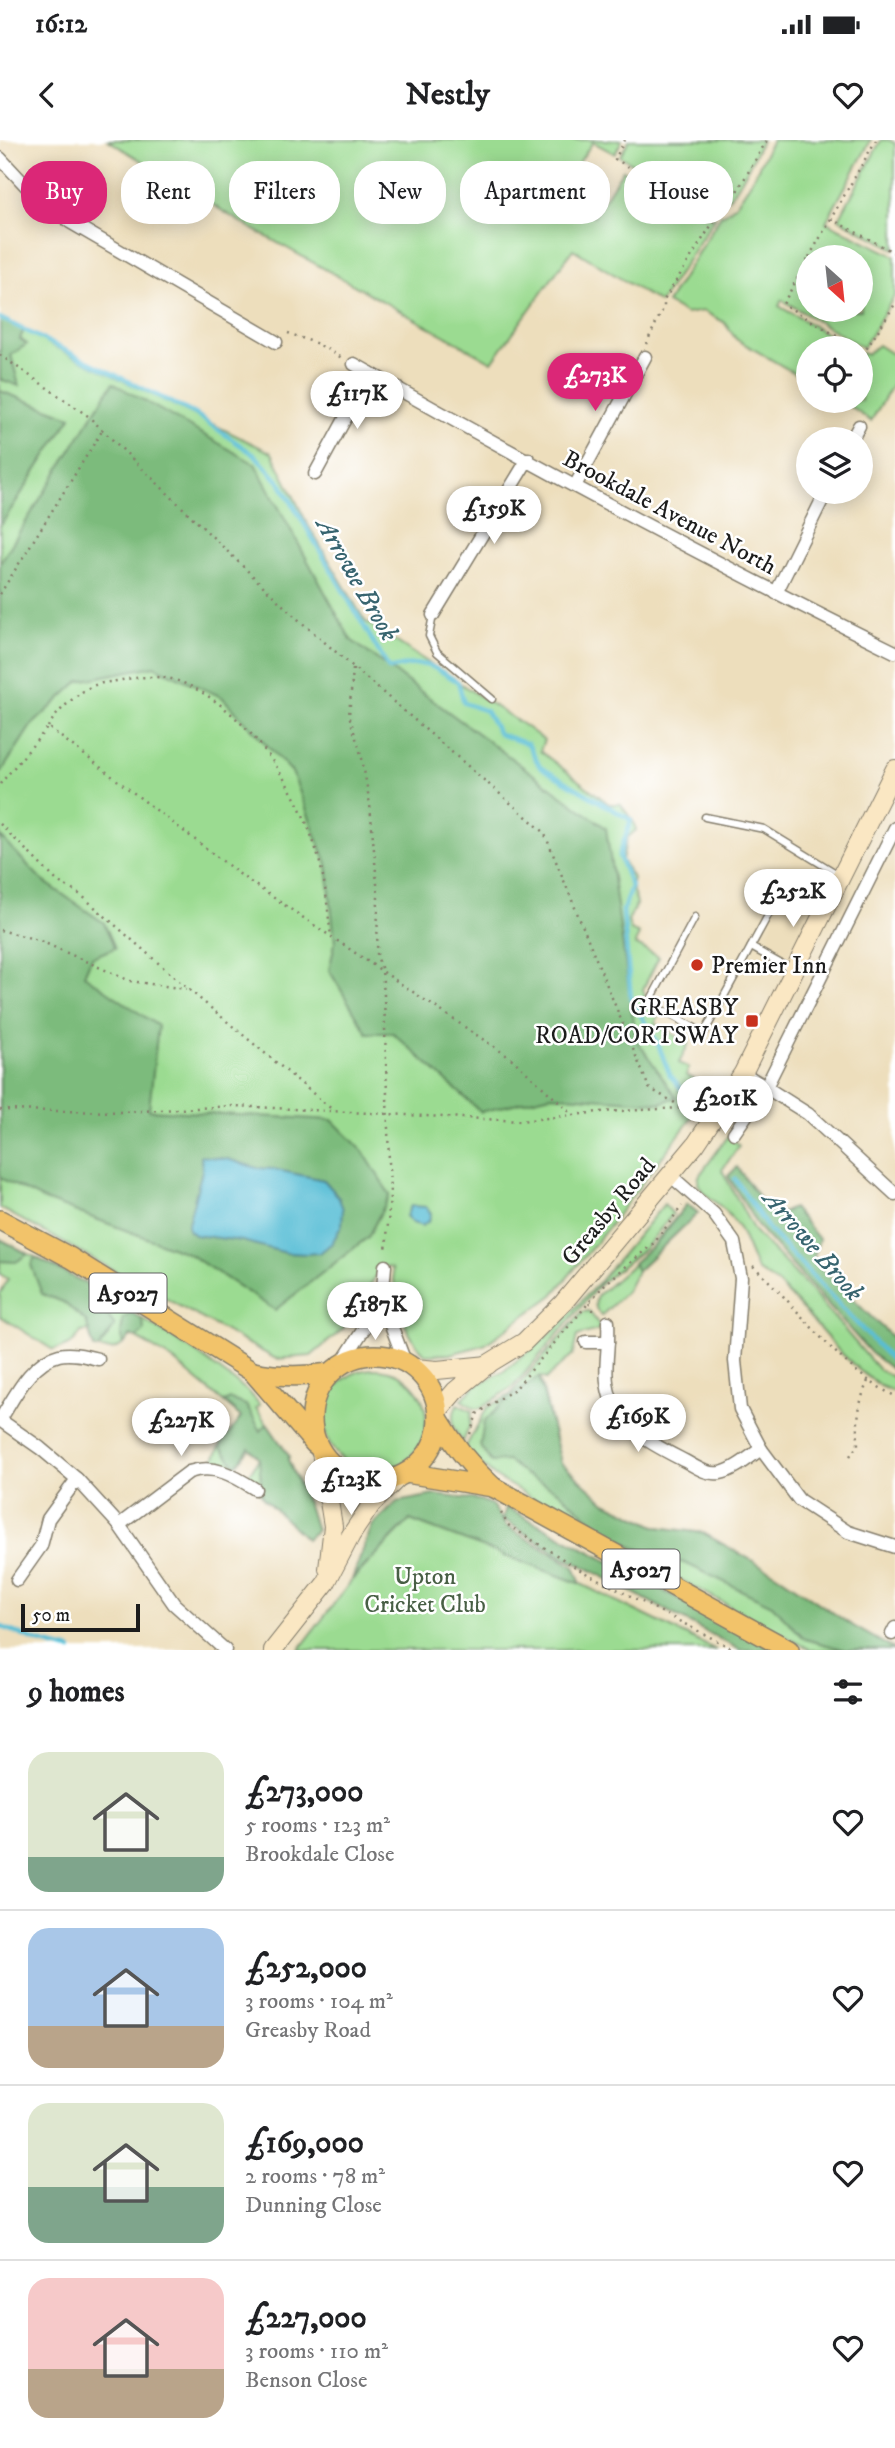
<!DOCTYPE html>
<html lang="en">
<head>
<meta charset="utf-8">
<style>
	:root { --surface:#fff; --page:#f6f6f6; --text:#202124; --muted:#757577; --line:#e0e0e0; --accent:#db2777 }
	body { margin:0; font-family:"IM FELL DW Pica",serif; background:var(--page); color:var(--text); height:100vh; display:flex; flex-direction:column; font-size:26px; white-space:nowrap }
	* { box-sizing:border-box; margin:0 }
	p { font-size:23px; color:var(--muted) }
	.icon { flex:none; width:38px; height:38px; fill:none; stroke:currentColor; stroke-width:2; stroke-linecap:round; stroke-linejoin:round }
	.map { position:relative; height:1510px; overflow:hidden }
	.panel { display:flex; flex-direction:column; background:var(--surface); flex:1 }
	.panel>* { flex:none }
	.guide { position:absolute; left:21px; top:21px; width:854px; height:63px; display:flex; gap:14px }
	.needle { width:46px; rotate:153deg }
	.controls { position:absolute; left:796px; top:105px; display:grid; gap:14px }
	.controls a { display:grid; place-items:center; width:77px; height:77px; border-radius:50%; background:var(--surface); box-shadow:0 4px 18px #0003; font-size:35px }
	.scale { position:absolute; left:21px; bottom:18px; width:119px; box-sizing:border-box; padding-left:7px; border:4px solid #1c1c1c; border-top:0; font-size:19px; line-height:24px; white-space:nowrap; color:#1c1c1c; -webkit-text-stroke:5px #fff; paint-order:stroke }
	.price { position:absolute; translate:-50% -60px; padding:0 16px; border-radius:24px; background:#fff; color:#222; font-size:23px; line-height:46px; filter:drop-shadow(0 2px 4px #0008) }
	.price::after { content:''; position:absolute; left:50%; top:42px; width:21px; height:16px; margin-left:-10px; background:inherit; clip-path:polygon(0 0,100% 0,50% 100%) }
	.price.on { background:var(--accent); color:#fff }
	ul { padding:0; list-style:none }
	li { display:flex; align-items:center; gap:21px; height:175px; padding:0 28px }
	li+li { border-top:2px solid var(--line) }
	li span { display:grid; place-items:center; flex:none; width:196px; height:140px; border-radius:21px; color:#555 }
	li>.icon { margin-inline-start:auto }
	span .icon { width:84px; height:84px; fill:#fffc; stroke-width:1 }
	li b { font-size:30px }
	h2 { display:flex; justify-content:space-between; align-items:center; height:84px; padding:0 28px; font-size:30px }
	.pill { padding:0 24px; border-radius:28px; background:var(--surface); box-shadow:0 4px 18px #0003; font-size:24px; line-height:63px }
	.pill.on { background:var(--accent); color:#fff }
	.status { display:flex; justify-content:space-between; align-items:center; height:49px; padding:0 35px; background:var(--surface); direction:ltr }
	.status svg { height:19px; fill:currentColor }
	header { display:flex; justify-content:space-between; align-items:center; height:91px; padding:0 28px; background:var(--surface); font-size:32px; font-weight:800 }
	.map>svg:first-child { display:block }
</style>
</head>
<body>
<div class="status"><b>16:12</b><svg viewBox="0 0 49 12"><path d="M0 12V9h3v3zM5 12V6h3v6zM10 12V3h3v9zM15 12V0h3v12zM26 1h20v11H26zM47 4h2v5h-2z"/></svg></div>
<header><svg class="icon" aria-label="back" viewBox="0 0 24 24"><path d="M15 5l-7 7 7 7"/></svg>Nestly<svg class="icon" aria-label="heart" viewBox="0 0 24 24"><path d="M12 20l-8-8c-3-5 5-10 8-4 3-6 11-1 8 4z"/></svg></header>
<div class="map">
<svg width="895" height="1510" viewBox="0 0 895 1510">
	<rect width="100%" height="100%" fill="#fff"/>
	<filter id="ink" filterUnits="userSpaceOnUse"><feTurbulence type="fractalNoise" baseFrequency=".0143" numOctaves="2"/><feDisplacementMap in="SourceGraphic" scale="14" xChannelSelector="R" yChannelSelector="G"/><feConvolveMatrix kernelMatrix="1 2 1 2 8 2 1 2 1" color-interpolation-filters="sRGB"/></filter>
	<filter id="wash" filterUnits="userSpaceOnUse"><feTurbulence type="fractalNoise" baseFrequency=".00686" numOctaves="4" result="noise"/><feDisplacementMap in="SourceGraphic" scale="28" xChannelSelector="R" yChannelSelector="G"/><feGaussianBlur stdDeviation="1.57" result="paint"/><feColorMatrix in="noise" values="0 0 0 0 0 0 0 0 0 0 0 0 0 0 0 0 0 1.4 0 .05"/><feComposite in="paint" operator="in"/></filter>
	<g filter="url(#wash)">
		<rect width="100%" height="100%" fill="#eddebc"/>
		<g fill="#9bdb91" stroke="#5c7c56" stroke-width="2" fill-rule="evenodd">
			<polygon points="108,0 622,0 615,14 593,2 569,37 587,49 577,66 594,76 623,30 632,36 632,45 627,54 632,57 643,43 704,76 715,77 660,163 573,109 492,222 242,83"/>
			<path d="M629,0h133c-13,24 -25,62 -53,70l-89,-54z"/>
			<path d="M772,0h99l-45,82 69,34v39l-32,53 -81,-48 -3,6 73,42h-44v33l-72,-42 -12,-17 -21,-11 -17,3 -19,-11 54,-88c21,-7 41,-56 51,-75zM808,117h53v53h-53z"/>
			<polygon points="881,0 889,0 895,3 895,109 839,79"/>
			<path d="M24,189l31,18 217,106 35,70 58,98 160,105 19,14 -4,11 69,53h11l13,17 3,9 -9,8 -5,22 11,18 -2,8 6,17 -9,18 3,9 8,4 -4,10 24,13 -16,32 5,19 11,6 -4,10 34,19 -10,20 10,5 -3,7 23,12 -21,36 -84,110 -51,62 -69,50 -34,9 -24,1c-26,-25 -28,-53 -34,-87l-10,-2 -39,63 -32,27 -35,3 -276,-151v-682l71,-109 -71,-26v-12l18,6 -7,-30 15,-11 -6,-5z"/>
			<polygon points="878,205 895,216 895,241 871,281 842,261 861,261 861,213 867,214"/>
			<polygon points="729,995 739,1006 722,1030 754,1091 807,1146 879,1230 895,1238 895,1252 880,1246 859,1230 838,1210 799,1165 778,1144 757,1130 740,1090 726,1071 703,1052 698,1044 699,1036"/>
			<polygon points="664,1064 673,1074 645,1108 601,1143 514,1246 481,1268 476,1269 461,1260 476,1245 504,1231 552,1192 600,1141"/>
			<path d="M687,1064l11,9 -61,58 -11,21 -25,24c-6,-7 -7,-12 -4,-20l49,-43z"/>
			<path d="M0,1099l85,44 110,69 54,40 11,13 -4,3 33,48 -1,4 21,48 7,23 -10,8 -55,-55 -2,-9 10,-17 -9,-10 -17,20 -12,-3 -7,-6 6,-13 21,-29 -67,-56 -42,-26c-14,16 -18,17 -38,13l-5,-17 -8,1c-7,13 -14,15 -28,18l-53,-34v-22l8,-15 -8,-5z"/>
			<polygon points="589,1171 600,1186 598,1190 577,1196 573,1214 546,1239 540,1237 561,1323 605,1362 657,1387 703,1393 776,1434 848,1483 895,1510 811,1510 568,1379 496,1337 464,1310 487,1268 511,1254 582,1172"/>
			<circle cx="375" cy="1280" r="51"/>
			<path d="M457,1264l15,7 -2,14 -7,17c-12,-16 -13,-19 -6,-38z"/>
			<polygon points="410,1380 581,1444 716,1510 299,1510 352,1440"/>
		</g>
		<g fill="#7cbb7b" stroke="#4c6c4c" stroke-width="2">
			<polygon points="0,178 24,189 20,199 27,204 11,215 19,246 0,239"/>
			<polygon points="113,243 255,324 351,500 606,688 636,899 676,957 661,963 551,955 481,972 393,893 367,893 329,830 335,803 327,724 292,632 222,557 154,526 79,541 31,586 0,634 0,423"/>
			<polygon points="0,251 71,277 0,386"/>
			<polygon points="0,696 42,740 104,783 115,808 92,817 84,835 158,886 149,970 332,980 363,1011 390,1055 368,1097 275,1170 187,1113 42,1059 0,1038"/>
			<polygon points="737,1027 767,1069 777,1075 793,1068 819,1099 813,1121 892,1197 895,1197 895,1232 871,1213 758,1087 728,1036"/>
			<polygon points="687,1064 698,1073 637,1131 633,1123 659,1100"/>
			<polygon points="0,1099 28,1114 16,1122 0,1121"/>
			<polygon points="35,1117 85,1143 115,1186 98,1209 94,1208 86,1181 63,1162 42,1154 31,1125"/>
			<polygon points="132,1173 143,1180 144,1191 136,1198 131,1195 124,1204 121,1194 123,1179"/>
			<polygon points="539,1237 561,1323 605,1362 657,1387 703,1393 776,1434 848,1483 895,1510 845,1510 805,1499 772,1465 687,1424 635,1408 597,1384 558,1351 526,1335 508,1321 491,1322 480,1306 484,1282 506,1260"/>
			<polygon points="230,1259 246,1265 261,1291 267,1284 289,1316 288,1320 309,1368 316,1391 306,1399 262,1357 259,1318 249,1308 236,1326 220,1306 241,1277 224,1262"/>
			<polygon points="434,1355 480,1360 492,1365 506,1386 574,1427 581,1444 410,1380 352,1439 372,1386 397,1362"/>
			<polygon points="506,1367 775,1510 740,1510 587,1428 562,1417 503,1379"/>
		</g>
		<g fill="#57bdd5" stroke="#3a6c78" stroke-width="2">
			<polygon points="201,1016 227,1019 257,1028 273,1029 324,1040 338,1056 343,1069 342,1085 332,1103 320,1113 306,1114 286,1113 242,1101 194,1095 188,1090 188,1083 202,1031"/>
			<polygon points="411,1066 426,1067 431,1073 429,1081 422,1086 412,1083 406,1076"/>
		</g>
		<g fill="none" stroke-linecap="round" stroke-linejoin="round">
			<g stroke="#57bdd5" stroke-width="4.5">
				<path d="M0,178l197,97 59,41 25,28 108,185c35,-8 39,-7 69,13l6,21 22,8 13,23 29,10 12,23 91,53 -12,36 12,30 -8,25 8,88 27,45 12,31 19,23"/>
				<polyline points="735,1039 769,1090 895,1224"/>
				<polyline points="0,1486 38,1502 71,1510"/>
			</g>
		</g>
	</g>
	<g filter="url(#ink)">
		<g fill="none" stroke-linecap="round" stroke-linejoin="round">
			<defs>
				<g id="lane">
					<polyline points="433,475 429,496 437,512 492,559"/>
					<polyline points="705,677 764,689 839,735"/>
					<polyline points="695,777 649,863 704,893 790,735 829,756"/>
					<polyline points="751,807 792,830"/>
				</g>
				<g id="street">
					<polyline points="0,18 28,48 70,82 276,202"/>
					<path d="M354,224c178,101 358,198 541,288"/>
					<polyline points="852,299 859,286"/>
					<polyline points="315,334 370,233"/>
					<polyline points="575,346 645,217"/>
					<polyline points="776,453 826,352"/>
					<polyline points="433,475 528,319"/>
					<polyline points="743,933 808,974 895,1054"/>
					<polyline points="734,993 766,947 895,688"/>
					<polyline points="670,1035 714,1074 734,1102 741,1138 735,1221 740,1269 761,1309 799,1360 848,1392 895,1407"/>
					<polyline points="385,1126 382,1161 405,1222"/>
					<path d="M608,1182c2,25 -6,50 2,74 11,34 46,50 75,65 11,6 22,14 35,12 14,-2 29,-16 41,-24"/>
					<polyline points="586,1202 608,1202"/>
					<polyline points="341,1224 382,1161"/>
					<polyline points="0,1280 40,1308 77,1339 119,1385 174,1464 225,1510"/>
					<path d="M0,1280c14,-22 30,-58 59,-65 12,-3 27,1 39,4"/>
					<path d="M119,1385l70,-53c26,-8 44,3 66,17"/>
					<polyline points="17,1440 41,1406 48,1379 77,1339"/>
					<polyline points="892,1494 895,1488"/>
				</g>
				<g id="secondary">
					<polyline points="415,1228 437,1230 488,1225"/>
					<polyline points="438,1271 455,1251 488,1224 524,1202 563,1163 696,1004 743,933 895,629"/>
					<polyline points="321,1312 333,1386 328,1429"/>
					<polyline points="273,1510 326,1443 351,1395 371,1365 400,1336"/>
				</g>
				<g id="primary">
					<polyline points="0,1080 71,1118 253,1232 315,1304"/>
					<circle cx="375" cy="1278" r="63"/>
					<path d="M253,1232c27,5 50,5 77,1"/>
					<path d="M438,1278c16,27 32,48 55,69l296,163"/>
					<polyline points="406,1333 493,1347"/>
				</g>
			</defs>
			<use href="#lane" stroke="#847d6c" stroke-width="9"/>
			<use href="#street" stroke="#847d6c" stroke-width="15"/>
			<use href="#secondary" stroke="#847d6c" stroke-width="20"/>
			<use href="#primary" stroke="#847d6c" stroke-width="22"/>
			<g stroke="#847d6c" stroke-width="2.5" stroke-dasharray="2 5" stroke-linecap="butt">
				<polyline points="625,0 615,19 709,73 721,70 729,65 767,0"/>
				<polyline points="831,79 895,113"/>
				<polyline points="809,117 876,0"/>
				<polyline points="808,119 783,164 857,208"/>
				<polyline points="288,193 318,204 342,218"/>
				<polyline points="646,204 664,167 664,160 721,70"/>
				<polyline points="861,210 865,211 895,164"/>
				<polyline points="0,215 88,276 292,474 544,692 649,948 696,975"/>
				<polyline points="0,454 102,291"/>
				<polyline points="353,529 349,575 362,618 370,665 378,755 377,816 382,830 384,855 390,1055 386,1112"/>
				<path d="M48,587c8,-15 31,-36 47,-42 8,-3 18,-3 27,-5 15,-3 37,-5 53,0 73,24 132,120 147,192 5,21 6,43 9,64"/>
				<polyline points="0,644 48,587 246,739 512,919 574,976"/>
				<polyline points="0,684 57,741 81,755 181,843 334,971"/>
				<polyline points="0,790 38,800 130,841 186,849"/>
				<polyline points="0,970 122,972 235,966 521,981 599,972 682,968"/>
				<path d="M753,1126c48,43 84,102 142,130"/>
				<polyline points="589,1163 596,1175"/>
				<polyline points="470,1294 477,1274 516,1248 604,1145 654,1103 682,1066"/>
				<path d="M850,1316l8,-11c-1,-24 0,-42 10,-64"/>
				<polyline points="501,1373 508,1385 582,1431 735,1510"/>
			</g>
			<use href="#lane" stroke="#fff" stroke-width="6"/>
			<use href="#street" stroke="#fff" stroke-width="12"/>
			<use href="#secondary" stroke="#fae7c3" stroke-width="18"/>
			<use href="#primary" stroke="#f2c36a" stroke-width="19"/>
		</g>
	</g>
	<g fill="#c8321e" stroke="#fff" stroke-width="2.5">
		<circle cx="697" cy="825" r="7"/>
		<rect x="745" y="874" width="14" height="14" rx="3.5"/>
	</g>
	<g text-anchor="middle" stroke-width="5" stroke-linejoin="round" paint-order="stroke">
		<g fill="#fff" stroke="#606060" stroke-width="2">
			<rect x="89.5" y="1133.5" width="77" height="39" rx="5"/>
			<rect x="602.5" y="1409.5" width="77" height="39" rx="5"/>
		</g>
		<g font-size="23" font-weight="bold" fill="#1c1c1c">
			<text x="128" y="1161">A5027</text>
			<text x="641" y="1437">A5027</text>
		</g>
		<g font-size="24" fill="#1c1c1c" stroke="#fff">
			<text transform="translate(670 372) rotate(28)" y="8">Brookdale Avenue North</text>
			<text transform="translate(608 1071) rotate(-50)" y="8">Greasby Road</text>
		</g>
		<g font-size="24" fill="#1c1c1c" stroke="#fff" text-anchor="start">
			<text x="711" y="833">Premier Inn</text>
			<text x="738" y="875" text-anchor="end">GREASBY<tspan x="738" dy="28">ROAD/CORTSWAY</tspan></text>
		</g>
		<g font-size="24" fill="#485f45" stroke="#fff">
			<text x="425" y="1444">Upton<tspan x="425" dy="28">Cricket Club</tspan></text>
		</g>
		<g font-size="26" font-style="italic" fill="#37646f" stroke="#fff">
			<text transform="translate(358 439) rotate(60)" y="9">Arrowe Brook</text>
			<text transform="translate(814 1105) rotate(49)" y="9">Arrowe Brook</text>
		</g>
	</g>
</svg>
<div class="controls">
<a><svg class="needle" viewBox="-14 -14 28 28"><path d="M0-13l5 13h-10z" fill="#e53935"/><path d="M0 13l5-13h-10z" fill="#757577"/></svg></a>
<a><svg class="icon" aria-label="locate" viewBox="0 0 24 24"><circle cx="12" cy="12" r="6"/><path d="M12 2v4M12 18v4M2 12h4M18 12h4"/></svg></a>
<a><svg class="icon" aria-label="layers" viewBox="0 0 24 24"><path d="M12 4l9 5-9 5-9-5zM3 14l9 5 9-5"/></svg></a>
</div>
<div class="scale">50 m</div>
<b class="price on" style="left:595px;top:273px">£273K</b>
<b class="price" style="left:357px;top:291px">£117K</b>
<b class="price" style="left:494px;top:406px">£159K</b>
<b class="price" style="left:793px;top:789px">£252K</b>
<b class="price" style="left:725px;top:996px">£201K</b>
<b class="price" style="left:375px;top:1202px">£187K</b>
<b class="price" style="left:638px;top:1314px">£169K</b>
<b class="price" style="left:181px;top:1318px">£227K</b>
<b class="price" style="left:351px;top:1377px">£123K</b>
<div class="guide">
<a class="pill on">Buy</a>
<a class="pill">Rent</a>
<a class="pill">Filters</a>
<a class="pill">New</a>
<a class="pill">Apartment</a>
<a class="pill">House</a>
</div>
</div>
<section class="panel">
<h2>9 homes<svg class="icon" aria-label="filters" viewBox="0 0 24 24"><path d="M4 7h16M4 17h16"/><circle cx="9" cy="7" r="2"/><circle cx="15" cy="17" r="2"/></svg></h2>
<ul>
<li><span style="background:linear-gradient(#dfe7d0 75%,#7fa58c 0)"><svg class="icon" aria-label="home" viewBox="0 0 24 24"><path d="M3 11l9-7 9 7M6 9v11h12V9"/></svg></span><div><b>£273,000</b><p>5 rooms · 123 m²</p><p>Brookdale Close</p></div><svg class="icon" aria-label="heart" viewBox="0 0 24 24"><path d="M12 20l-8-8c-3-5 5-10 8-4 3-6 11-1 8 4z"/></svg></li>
<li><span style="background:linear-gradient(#a9c7e8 70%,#b9a48a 0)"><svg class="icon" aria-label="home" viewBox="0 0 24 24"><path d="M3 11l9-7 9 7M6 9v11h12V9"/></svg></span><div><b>£252,000</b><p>3 rooms · 104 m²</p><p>Greasby Road</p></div><svg class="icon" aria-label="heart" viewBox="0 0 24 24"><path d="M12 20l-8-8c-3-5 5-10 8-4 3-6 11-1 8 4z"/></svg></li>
<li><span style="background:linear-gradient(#dfe7d0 60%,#7fa58c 0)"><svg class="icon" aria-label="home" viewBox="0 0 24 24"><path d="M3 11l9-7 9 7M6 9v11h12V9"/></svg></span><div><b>£169,000</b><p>2 rooms · 78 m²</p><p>Dunning Close</p></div><svg class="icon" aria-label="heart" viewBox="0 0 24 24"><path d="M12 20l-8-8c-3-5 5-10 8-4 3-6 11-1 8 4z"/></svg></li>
<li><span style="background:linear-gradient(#f6c9c9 65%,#b9a48a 0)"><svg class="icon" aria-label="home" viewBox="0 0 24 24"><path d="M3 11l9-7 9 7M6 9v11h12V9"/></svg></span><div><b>£227,000</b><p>3 rooms · 110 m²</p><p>Benson Close</p></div><svg class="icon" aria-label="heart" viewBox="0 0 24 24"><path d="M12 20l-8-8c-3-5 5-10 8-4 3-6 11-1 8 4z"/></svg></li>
</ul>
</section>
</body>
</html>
